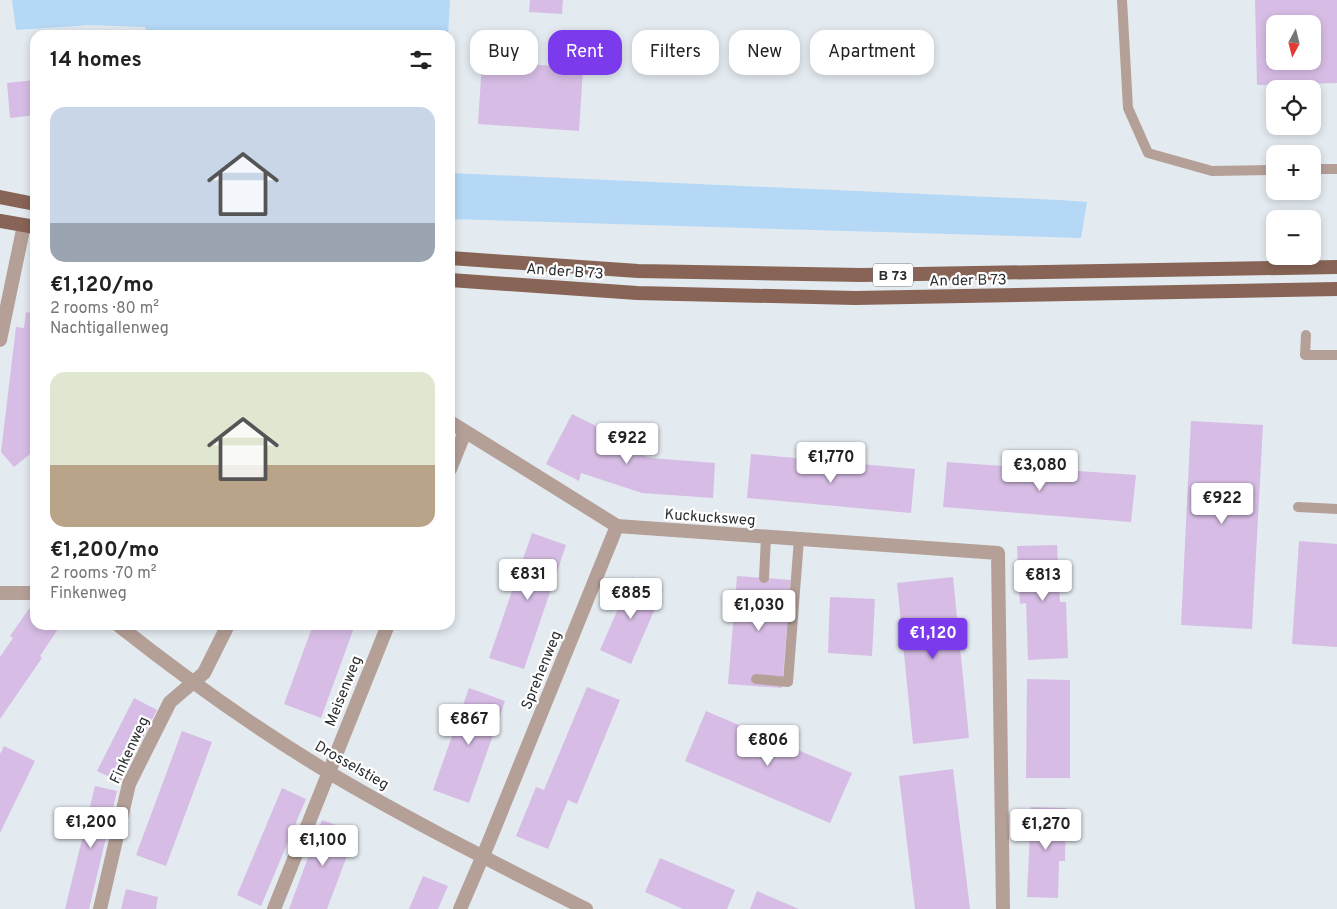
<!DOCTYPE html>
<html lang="en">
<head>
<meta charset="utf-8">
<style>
	:root { --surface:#fff; --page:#f2f2f2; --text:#222; --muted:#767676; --accent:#7c3aed }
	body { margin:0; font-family:Overpass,sans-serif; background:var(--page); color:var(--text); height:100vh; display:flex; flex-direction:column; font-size:19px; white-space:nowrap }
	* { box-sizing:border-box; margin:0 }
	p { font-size:16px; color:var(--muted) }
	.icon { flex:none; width:28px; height:28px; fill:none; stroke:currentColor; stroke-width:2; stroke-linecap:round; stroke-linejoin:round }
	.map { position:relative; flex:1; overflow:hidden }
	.drawer { position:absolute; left:30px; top:30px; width:425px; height:600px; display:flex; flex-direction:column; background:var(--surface); border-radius:15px; box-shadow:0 2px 8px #0003 }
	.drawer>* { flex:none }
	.banner { position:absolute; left:470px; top:30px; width:475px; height:45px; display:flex; gap:10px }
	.needle { width:32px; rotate:187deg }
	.tools { position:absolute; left:1266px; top:15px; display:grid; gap:10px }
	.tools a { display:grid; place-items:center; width:55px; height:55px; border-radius:10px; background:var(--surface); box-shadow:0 2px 8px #0003; font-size:25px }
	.price { position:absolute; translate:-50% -42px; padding:0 11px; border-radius:5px; background:#fff; color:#222; font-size:16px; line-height:32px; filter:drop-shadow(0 1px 2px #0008) }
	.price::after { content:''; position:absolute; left:50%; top:30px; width:15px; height:11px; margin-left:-8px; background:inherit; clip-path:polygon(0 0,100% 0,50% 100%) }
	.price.on { background:var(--accent); color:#fff }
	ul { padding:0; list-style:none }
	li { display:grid; align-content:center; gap:10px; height:265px; padding:0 20px }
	li span { display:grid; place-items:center; height:155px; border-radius:15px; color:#555 }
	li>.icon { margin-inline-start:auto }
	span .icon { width:90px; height:90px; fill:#fffc; stroke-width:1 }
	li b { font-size:21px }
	h2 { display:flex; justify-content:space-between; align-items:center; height:60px; padding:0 20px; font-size:21px }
	.pill { padding:0 18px; border-radius:15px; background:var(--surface); box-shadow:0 2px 8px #0003; font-size:18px; line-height:45px }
	.pill.on { background:var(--accent); color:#fff }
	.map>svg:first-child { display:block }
</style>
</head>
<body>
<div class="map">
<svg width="1337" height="909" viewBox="0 0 1337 909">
	<rect width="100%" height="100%" fill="#e3eaf0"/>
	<g fill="#b4d8f5">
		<polygon points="12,0 450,0 448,35 148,35 145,27 90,25 16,30"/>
		<polygon points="450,173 1059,200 1087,202 1081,238 450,219"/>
	</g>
	<g fill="#d7bde5" fill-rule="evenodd">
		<polygon points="530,0 563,0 562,14 529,12"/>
		<path d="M1255,0h82v83l-80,2zM1275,24h37v37h-37z"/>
		<polygon points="482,61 583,68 579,131 478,124"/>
		<polygon points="35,80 35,115 10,118 7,83"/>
		<polygon points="26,312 35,314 35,450 14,467 1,452 16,327 24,328"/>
		<polygon points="572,414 604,430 599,440 651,458 715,463 713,498 642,493 581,473 579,481 546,464"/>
		<polygon points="1191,421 1263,425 1252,629 1181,625"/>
		<polygon points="751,454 915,469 911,513 747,498"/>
		<polygon points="947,462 1136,475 1131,522 943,507"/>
		<polygon points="532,533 566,545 524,669 489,658"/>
		<polygon points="1299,541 1337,544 1337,647 1292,644"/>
		<polygon points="1057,545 1060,602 1066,602 1068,658 1028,660 1026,603 1020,604 1017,546"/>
		<polygon points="737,576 791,580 782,688 728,684"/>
		<polygon points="632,577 663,590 631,664 600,650"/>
		<polygon points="953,577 969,738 913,744 897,583"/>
		<polygon points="830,597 875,599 872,656 828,653"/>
		<polygon points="31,606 35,609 35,625 60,626 40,656 42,658 0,719 0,657 13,638 10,636"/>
		<polygon points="313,625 355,625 321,718 284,704"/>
		<polygon points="1027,679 1070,680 1070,778 1026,778"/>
		<polygon points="587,687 620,700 577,804 568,800 548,849 516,836 536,787 544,790"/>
		<polygon points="469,688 505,701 469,803 433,790"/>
		<polygon points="134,698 157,710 120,782 97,771"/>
		<polygon points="706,711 852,773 830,823 685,761"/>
		<polygon points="182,731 212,742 166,866 136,855"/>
		<polygon points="4,746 35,761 0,833 0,754"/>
		<polygon points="953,769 970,909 915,909 899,776"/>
		<polygon points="95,786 117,791 89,909 65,909"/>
		<polygon points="282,788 306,799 261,906 237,895"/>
		<polygon points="1031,807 1066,808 1065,861 1059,861 1058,898 1027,897"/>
		<polygon points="322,820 356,832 327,909 289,909"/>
		<polygon points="660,858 735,890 727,909 683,909 645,892"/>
		<polygon points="423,876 448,886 438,909 409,909"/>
		<polygon points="126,889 158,897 156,909 121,909"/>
		<polygon points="757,891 799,909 750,909"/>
	</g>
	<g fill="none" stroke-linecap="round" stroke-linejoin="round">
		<g stroke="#b5a098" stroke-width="10">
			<polyline points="1122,0 1128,108 1148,153 1212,171 1275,170"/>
			<polyline points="1312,169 1337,169"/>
			<polyline points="1306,335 1305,355 1337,355"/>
			<polyline points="1298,507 1337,509"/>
			<polyline points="764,578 766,537"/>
			<polyline points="756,679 788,682 799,539"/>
		</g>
		<g stroke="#b5a098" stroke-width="14">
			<polyline points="0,340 24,225"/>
			<polyline points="450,422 617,526 998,553 1003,909"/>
			<polyline points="450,469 465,432"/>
			<polyline points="0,593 35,593"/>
			<path d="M118,625c67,53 137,103 210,147 84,50 171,93 258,137"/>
			<polyline points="100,909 129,784 170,702 204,673 228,625"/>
			<polyline points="274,909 388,625"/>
			<polyline points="460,909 488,844 617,526"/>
		</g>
		<g stroke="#876455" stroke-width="14">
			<polyline points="0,197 35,204"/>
			<polyline points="0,221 35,227"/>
			<polyline points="450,258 638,271 861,275 1337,267"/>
			<polyline points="450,280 637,293 855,298 1337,289"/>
		</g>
	</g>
	<g text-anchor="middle" stroke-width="4.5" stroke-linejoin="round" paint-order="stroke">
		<rect fill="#fff" stroke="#6b6d6e" stroke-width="1" x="873" y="263.5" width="40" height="23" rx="4"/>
		<g font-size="14" font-weight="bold" fill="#2b2e30">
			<text x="893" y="280">B 73</text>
		</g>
		<g font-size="15" fill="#2b2e30" stroke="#fff">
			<text transform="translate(565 271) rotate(4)" y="5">An der B 73</text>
			<text transform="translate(968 280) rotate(-1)" y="5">An der B 73</text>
			<text transform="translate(710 517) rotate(4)" y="5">Kuckucksweg</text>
			<text transform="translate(541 670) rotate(-68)" y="5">Sprehenweg</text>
			<text transform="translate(343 691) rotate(-68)" y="5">Meisenweg</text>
			<text transform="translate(129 750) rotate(-65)" y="5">Finkenweg</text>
			<text transform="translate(352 765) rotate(30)" y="5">Drosselstieg</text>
		</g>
	</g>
</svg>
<div class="tools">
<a><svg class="needle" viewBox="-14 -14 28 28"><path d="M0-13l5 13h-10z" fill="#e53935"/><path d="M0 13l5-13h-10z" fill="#767676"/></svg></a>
<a><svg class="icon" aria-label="locate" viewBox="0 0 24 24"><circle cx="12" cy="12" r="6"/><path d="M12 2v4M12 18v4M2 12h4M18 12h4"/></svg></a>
<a>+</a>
<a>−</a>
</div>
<b class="price" style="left:627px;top:465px">€922</b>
<b class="price" style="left:831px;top:484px">€1,770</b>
<b class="price" style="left:1040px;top:492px">€3,080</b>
<b class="price" style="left:1222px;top:525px">€922</b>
<b class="price" style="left:528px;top:601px">€831</b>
<b class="price" style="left:1043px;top:602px">€813</b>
<b class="price" style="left:631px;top:620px">€885</b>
<b class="price" style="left:759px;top:632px">€1,030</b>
<b class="price on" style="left:933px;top:660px">€1,120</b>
<b class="price" style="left:469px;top:746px">€867</b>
<b class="price" style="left:768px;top:767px">€806</b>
<b class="price" style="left:91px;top:849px">€1,200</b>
<b class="price" style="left:1046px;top:851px">€1,270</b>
<b class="price" style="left:323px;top:867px">€1,100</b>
<div class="banner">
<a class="pill">Buy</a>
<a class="pill on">Rent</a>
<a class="pill">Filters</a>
<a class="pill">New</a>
<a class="pill">Apartment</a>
</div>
<section class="drawer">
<h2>14 homes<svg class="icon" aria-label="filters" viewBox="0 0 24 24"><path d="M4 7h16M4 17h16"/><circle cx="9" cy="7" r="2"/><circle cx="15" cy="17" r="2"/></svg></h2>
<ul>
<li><span style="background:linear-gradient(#c9d6e8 75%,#9aa5b1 0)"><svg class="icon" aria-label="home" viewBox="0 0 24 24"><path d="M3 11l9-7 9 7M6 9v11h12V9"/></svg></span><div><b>€1,120/mo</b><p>2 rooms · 80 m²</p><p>Nachtigallenweg</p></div></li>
<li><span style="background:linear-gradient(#dfe7d0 60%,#b9a48a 0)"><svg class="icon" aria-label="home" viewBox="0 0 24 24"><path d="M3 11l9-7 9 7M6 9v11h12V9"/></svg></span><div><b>€1,200/mo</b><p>2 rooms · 70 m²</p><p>Finkenweg</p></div></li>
</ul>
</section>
</div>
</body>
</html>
